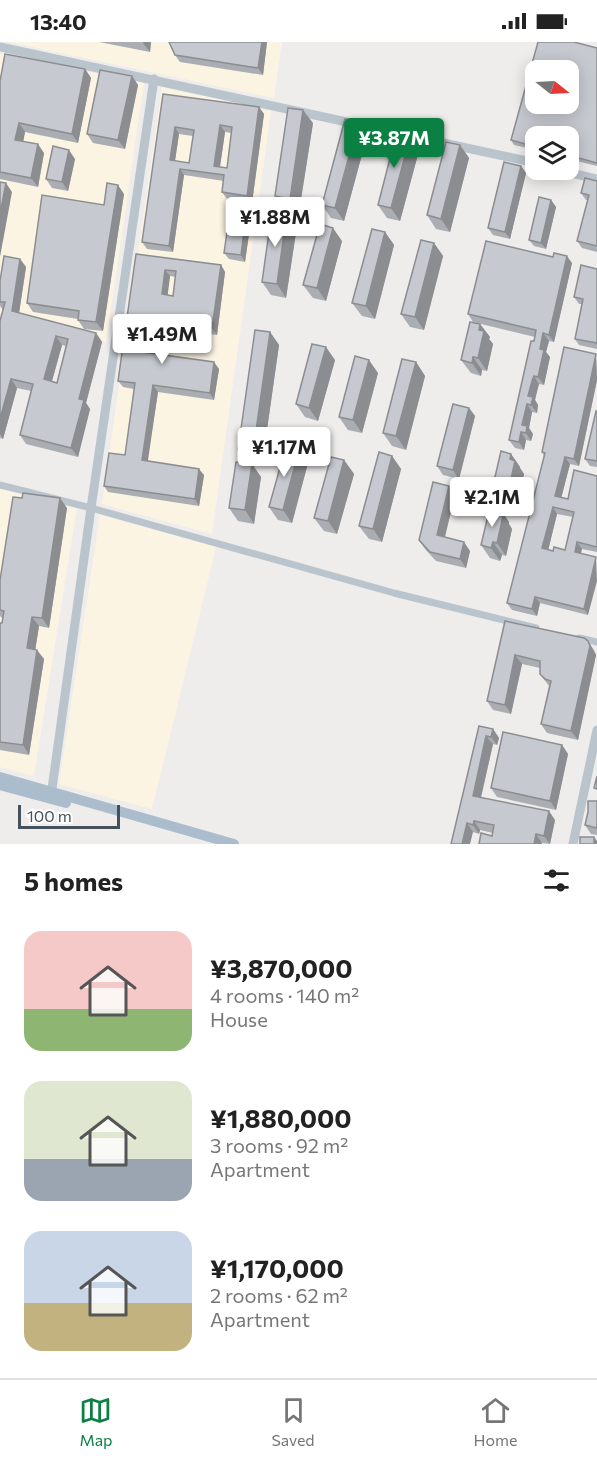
<!DOCTYPE html>
<html lang="en">
<head>
<meta charset="utf-8">
<style>
	:root { --surface:#fff; --page:#f6f6f6; --text:#222; --muted:#767676; --line:#e0e0e0; --accent:#0b8043 }
	body { margin:0; font-family:Commissioner,sans-serif; background:var(--page); color:var(--text); height:100vh; display:flex; flex-direction:column; font-size:22px; white-space:nowrap }
	* { box-sizing:border-box; margin:0 }
	p { font-size:20px; color:var(--muted) }
	.icon { flex:none; width:33px; height:33px; fill:none; stroke:currentColor; stroke-width:2; stroke-linecap:round; stroke-linejoin:round }
	.map { position:relative; height:802px; overflow:hidden }
	.drawer { display:flex; flex-direction:column; background:var(--surface); flex:1 }
	.drawer>* { flex:none }
	.needle { width:39px; rotate:108deg }
	.buttons { position:absolute; left:525px; top:18px; display:grid; gap:12px }
	.buttons a { display:grid; place-items:center; width:54px; height:54px; border-radius:12px; background:var(--surface); box-shadow:0 3px 15px #0003; font-size:30px }
	.scale { position:absolute; left:18px; bottom:15px; width:102px; box-sizing:border-box; padding-left:6px; border:3px solid #44505a; border-top:0; font-size:16px; line-height:21px; white-space:nowrap; color:#44505a; -webkit-text-stroke:4px #fff; paint-order:stroke }
	.price { position:absolute; translate:-50% -51px; padding:0 14px; border-radius:6px; background:#fff; color:#222; font-size:20px; line-height:39px; filter:drop-shadow(0 2px 3px #0008) }
	.price::after { content:''; position:absolute; left:50%; top:36px; width:18px; height:14px; margin-left:-9px; background:inherit; clip-path:polygon(0 0,100% 0,50% 100%) }
	.price.current { background:var(--accent); color:#fff }
	ul { padding:0; list-style:none }
	li { display:flex; align-items:center; gap:18px; height:150px; padding:0 24px }
	li span { display:grid; place-items:center; flex:none; width:168px; height:120px; border-radius:18px; color:#555 }
	li>.icon { margin-inline-start:auto }
	span .icon { width:72px; height:72px; fill:#fffc; stroke-width:1 }
	li b { font-size:26px }
	h2 { display:flex; justify-content:space-between; align-items:center; height:72px; padding:0 24px; font-size:26px }
	.status { display:flex; justify-content:space-between; align-items:center; height:42px; padding:0 30px; background:var(--surface); direction:ltr }
	.status svg { height:16px; fill:currentColor }
	.tabs { display:flex; justify-content:space-around; align-items:center; height:84px; border-top:2px solid var(--line); background:var(--surface); font-size:16px; color:var(--muted) }
	.tabs a { display:grid; justify-items:center; gap:3px }
	.tabs .current { color:var(--accent) }
	.map>svg:first-child { display:block }
</style>
</head>
<body>
<div class="status"><b>13:40</b><svg viewBox="0 0 49 12"><path d="M0 12V9h3v3zM5 12V6h3v6zM10 12V3h3v9zM15 12V0h3v12zM26 1h20v11H26zM47 4h2v5h-2z"/></svg></div>
<div class="map">
<svg width="597" height="802" viewBox="0 0 597 802">
	<rect width="100%" height="100%" fill="#efecec"/>
	<g fill="#fcf4e3">
		<polygon points="9,0 282,0 274,56"/>
		<polygon points="0,12 144,41 106,300 0,271"/>
		<polygon points="162,45 271,69 212,492 102,462"/>
		<polygon points="0,447 77,465 34,734 0,725"/>
		<polygon points="100,473 216,505 152,767 59,742"/>
	</g>
	<g fill="none" stroke-linecap="round" stroke-linejoin="round">
		<g stroke="#bac4cc" stroke-width="7">
			<polyline points="0,443 91,466 394,551 536,586"/>
			<polyline points="579,596 597,600"/>
		</g>
		<g stroke="#bac4cc" stroke-width="9">
			<polyline points="0,5 536,121"/>
			<polyline points="559,128 597,137"/>
			<polyline points="51,754 91,466 154,37"/>
			<polyline points="573,802 597,688"/>
		</g>
		<g stroke="#abbdcc" stroke-width="10">
			<polyline points="0,735 234,802"/>
			<polyline points="0,743 66,761"/>
		</g>
	</g>
	<g fill="#aaadb2" fill-rule="evenodd">
		<polygon points="99,0 151,0 150,10"/>
		<polygon points="169,0 267,0 263,33 180,20 175,13"/>
		<polygon points="597,6 597,124 568,117 568,94 536,94 536,108 514,103 511,98"/>
		<polygon points="85,27 91,36 78,101 25,90 23,99 44,111 38,145 0,137 0,39"/>
		<polygon points="132,34 138,43 125,107 93,101 87,92"/>
		<path d="M163,52l96,13 5,7 -12,89 -25,-4 -5,-7 2,-11 -40,-6 -11,77 -26,-3 -5,-7zM225,90l7,1 -5,35 -7,-1zM179,92l14,2 -4,27 -14,-2z"/>
		<polygon points="313,81 299,170 284,167 275,154"/>
		<polygon points="358,81 367,94 344,179 331,176 322,163"/>
		<polygon points="411,92 420,105 400,179 387,176 378,163"/>
		<polygon points="460,103 469,116 450,190 436,187 427,173"/>
		<polygon points="75,117 68,149 52,146 46,137"/>
		<polygon points="521,124 526,131 510,197 493,193 488,186"/>
		<polygon points="597,139 597,210 582,206 577,199 588,158 586,158 581,151"/>
		<polygon points="124,152 103,289 84,287 78,278 78,277 33,270 27,261 104,163"/>
		<polygon points="551,158 556,165 546,207 534,204 529,198"/>
		<polygon points="252,171 245,220 229,217 224,211"/>
		<polygon points="297,184 286,256 271,253 262,240"/>
		<polygon points="385,190 394,203 375,277 362,274 352,261"/>
		<polygon points="342,199 326,259 313,256 303,243"/>
		<polygon points="434,201 443,214 424,288 410,285 401,272"/>
		<path d="M136,212l85,11 4,7 -8,63 -72,-11 -4,28 78,17 -5,31 -56,-8 -11,69 57,14 -5,31 -91,-14 -4,-6 21,-31 9,-66 -11,-2 -5,-6zM170,234l6,1 -3,19 -6,-1z"/>
		<path d="M20,217l6,8 -7,46 77,20 6,9 -16,61 4,6 -12,48 -52,-13 -6,-9 11,-44 -14,-3 -14,51 -3,-1v-117l3,-11 -3,-4v-25zM62,303l4,1 -9,37 -5,-2z"/>
		<polygon points="572,221 554,300 549,299 546,310 550,315 544,343 539,342 537,347 535,358 538,363 537,371 532,370 529,386 533,392 531,399 526,398 524,408 515,406 509,398 535,295 473,280 468,272"/>
		<polygon points="597,227 597,307 579,303 575,297 582,262 579,262 574,255"/>
		<polygon points="480,282 490,295 489,297 493,302 487,329 482,328 481,334 471,331 461,318"/>
		<polygon points="270,290 279,303 262,423 247,421 238,408"/>
		<path d="M596,312l1,26 -18,86 -9,-2 -9,33 7,2 29,-23v76l-15,-3 -1,4 7,62 -48,-12 -3,13 -25,-6 -5,-7 37,-147 -2,-4zM557,472l16,3 -8,33 -12,1 -5,-1z"/>
		<polygon points="335,318 318,379 305,375 296,362"/>
		<polygon points="416,320 425,334 406,408 392,404 383,391"/>
		<polygon points="378,331 362,391 348,388 339,375"/>
		<polygon points="469,366 475,374 459,437 443,433 437,424"/>
		<polygon points="597,369 597,425 590,424 585,417"/>
		<polygon points="511,412 520,425 520,426 524,432 518,459 513,458 512,463 502,461 492,448"/>
		<polygon points="392,414 401,427 382,500 369,497 359,484"/>
		<polygon points="344,418 354,432 337,492 324,489 314,476"/>
		<polygon points="308,421 292,481 278,478 269,465"/>
		<polygon points="252,422 261,435 254,482 238,479 229,466"/>
		<polygon points="449,444 455,453 445,495 470,509 466,526 436,519 425,507 419,498"/>
		<polygon points="22,456 67,466 49,586 39,584 35,608 44,617 29,713 0,708 0,581 2,581 3,577 0,574 0,538"/>
		<polygon points="500,467 509,480 509,482 512,487 506,514 502,513 500,519 490,516 481,503"/>
		<polygon points="505,579 588,599 594,608 596,613 578,698 547,691 541,682 549,644 540,632 540,626 522,622 511,672 493,668 487,659"/>
		<polygon points="479,684 493,687 499,696 497,703 493,702 481,756 555,778 550,802 492,794 493,791 480,788 479,792 473,790 451,802"/>
		<polygon points="562,703 568,712 556,768 497,755 491,746"/>
		<polygon points="597,759 597,793 591,792 585,783 588,770"/>
	</g>
	<g fill="#8b8d91">
		<polygon points="144,0 151,0 150,10 143,1"/>
		<polygon points="262,0 267,0 263,33 258,26"/>
		<polygon points="85,27 91,36 78,101 72,92"/>
		<polygon points="132,34 138,43 125,107 118,98"/>
		<polygon points="259,65 264,72 252,161 247,154"/>
		<polygon points="303,68 313,81 299,170 290,157"/>
		<polygon points="19,81 25,90 22,106 15,98"/>
		<polygon points="358,81 367,94 344,179 335,166"/>
		<polygon points="220,83 225,90 219,131 214,124"/>
		<polygon points="175,85 179,92 174,125 170,118"/>
		<polygon points="411,92 420,105 400,179 391,166"/>
		<polygon points="38,102 44,111 38,145 31,136"/>
		<polygon points="460,103 469,116 450,190 441,177"/>
		<polygon points="69,108 75,117 68,149 62,140"/>
		<polygon points="521,124 526,131 510,197 505,190"/>
		<polygon points="180,127 184,133 173,210 169,204"/>
		<polygon points="6,141 12,150 0,215 0,172"/>
		<polygon points="118,143 124,152 103,289 96,280"/>
		<polygon points="551,158 556,165 546,207 541,201"/>
		<polygon points="247,164 252,171 245,220 241,213"/>
		<polygon points="287,171 297,184 286,256 277,242"/>
		<polygon points="333,186 342,199 326,259 317,246"/>
		<polygon points="385,190 394,203 375,277 366,264"/>
		<polygon points="434,201 443,214 424,288 415,275"/>
		<polygon points="567,214 572,221 554,300 549,293"/>
		<polygon points="20,217 26,225 18,278 12,269"/>
		<polygon points="221,223 225,230 217,293 212,286"/>
		<polygon points="165,228 170,234 167,259 162,252"/>
		<polygon points="140,276 145,282 140,316 135,309"/>
		<polygon points="480,282 490,295 489,297 493,302 487,329 478,316 479,288"/>
		<polygon points="270,290 279,303 262,423 253,410"/>
		<polygon points="96,291 102,300 86,361 90,367 78,415 71,406 79,357"/>
		<polygon points="543,291 549,299 546,310 550,315 544,343 538,335 540,307"/>
		<polygon points="56,294 62,303 50,346 44,337"/>
		<polygon points="326,305 335,318 318,379 309,366"/>
		<polygon points="596,312 597,338 579,424 574,417"/>
		<polygon points="473,315 482,328 481,334 472,321"/>
		<polygon points="369,318 378,331 362,391 353,378"/>
		<polygon points="214,320 219,327 214,358 210,351"/>
		<polygon points="416,320 425,334 406,408 396,394"/>
		<polygon points="534,334 539,342 535,358 538,363 537,371 531,363 528,354"/>
		<polygon points="11,337 17,346 3,397 0,392 0,377"/>
		<polygon points="153,343 158,350 147,425 142,418"/>
		<polygon points="527,362 532,370 529,386 533,392 531,399 526,391 522,383"/>
		<polygon points="469,366 475,374 459,437 453,428"/>
		<polygon points="521,390 526,398 524,408 519,400"/>
		<polygon points="299,408 308,421 292,481 283,468"/>
		<polygon points="511,412 520,425 520,426 524,432 518,459 509,446 510,417"/>
		<polygon points="392,414 401,427 382,500 373,487"/>
		<polygon points="565,415 570,422 560,461 555,454"/>
		<polygon points="344,418 354,432 337,492 328,479"/>
		<polygon points="252,422 261,435 254,482 245,468"/>
		<polygon points="199,427 204,433 199,464 195,457"/>
		<polygon points="449,444 455,453 443,502 437,493"/>
		<polygon points="504,445 513,458 512,463 503,450"/>
		<polygon points="60,456 67,466 49,586 42,576"/>
		<polygon points="553,465 557,472 547,513 542,506"/>
		<polygon points="500,467 509,480 509,482 512,487 506,514 497,501 499,473"/>
		<polygon points="464,500 470,509 466,526 460,517"/>
		<polygon points="493,500 502,513 500,519 491,506"/>
		<polygon points="577,500 582,507 579,517 575,510"/>
		<polygon points="596,515 597,539 588,573 584,567"/>
		<polygon points="535,555 540,561 537,574 532,567"/>
		<polygon points="32,575 39,584 34,616 27,606"/>
		<polygon points="588,599 596,613 578,698 571,689"/>
		<polygon points="37,608 44,617 29,713 23,703"/>
		<polygon points="515,613 522,622 511,672 505,663"/>
		<polygon points="493,687 499,696 497,703 491,695"/>
		<polygon points="486,694 493,702 479,763 473,754"/>
		<polygon points="562,703 568,712 556,768 550,759"/>
		<polygon points="549,769 555,778 550,802 544,794"/>
		<polygon points="474,779 480,788 479,792 473,783"/>
		<polygon points="467,781 473,790 470,802 462,802"/>
		<polygon points="536,792 542,801 542,802 534,802"/>
		<polygon points="594,795 597,799 597,802 594,802"/>
	</g>
	<g fill="#c6c9cf" stroke="#8b8d91" stroke-width="1.5" fill-rule="evenodd">
		<polygon points="169,0 262,0 258,26 175,13"/>
		<path d="M538,0h36l23,6v115l-29,-8v-19h-32v11l-25,-7zM536,28h32v34h-32z"/>
		<polygon points="5,12 85,27 72,92 19,81 15,98 38,102 31,136 0,130 0,39"/>
		<polygon points="100,28 132,34 118,98 87,92"/>
		<path d="M163,52l96,13 -12,89 -25,-4 2,-17 -44,-6 -11,77 -27,-4zM220,83l12,2 -5,41 -13,-2zM175,85l19,3 -5,33 -19,-3z"/>
		<polygon points="288,66 303,68 290,157 275,154"/>
		<polygon points="345,77 358,81 335,166 322,163"/>
		<polygon points="397,89 411,92 391,166 378,163"/>
		<polygon points="446,100 460,103 441,177 427,173"/>
		<polygon points="53,104 69,108 62,140 46,137"/>
		<polygon points="504,120 521,124 505,190 488,186"/>
		<polygon points="585,136 597,139 597,204 577,199 589,153 581,151"/>
		<polygon points="0,140 6,141 0,172"/>
		<polygon points="107,141 118,143 96,280 78,278 79,269 27,261 42,153 104,163"/>
		<polygon points="539,155 551,158 541,201 529,198"/>
		<polygon points="231,162 247,164 241,213 224,211"/>
		<polygon points="272,169 287,171 277,242 262,240"/>
		<polygon points="320,182 333,186 317,246 303,243"/>
		<polygon points="372,187 385,190 366,264 352,261"/>
		<polygon points="421,198 434,201 415,275 401,272"/>
		<polygon points="486,199 553,215 554,211 567,214 549,293 543,291 540,307 544,308 538,335 534,334 532,339 528,354 533,355 531,363 527,362 522,383 527,384 526,391 521,390 519,400 509,398 531,299 534,299 536,288 468,272"/>
		<path d="M136,212l85,11 -9,63 -72,-10 -5,33 79,11 -4,31 -57,-8 -11,75 57,9 -4,30 -91,-13 5,-33 16,2 10,-72 -17,-2zM165,228l11,1 -3,25 -11,-2z"/>
		<path d="M4,214l16,3 -8,52 84,22 -17,66 5,1 -13,48 -51,-13 13,-51 -22,-5 -11,40v-98l5,-19h-5v-21zM56,294l12,3 -11,44 -13,-4z"/>
		<polygon points="581,223 597,227 597,301 575,297 583,257 574,255"/>
		<polygon points="470,280 480,282 479,288 484,289 478,316 473,315 472,321 461,318"/>
		<polygon points="255,288 270,290 253,410 238,408"/>
		<polygon points="312,302 326,305 309,366 296,362"/>
		<path d="M564,305l32,7 -22,105 -9,-2 -10,39 13,3 6,-29 23,6v71l-20,-5 -2,10 21,5 -12,52 -49,-12 -3,12 -25,-6 38,-150 -3,-1zM553,465l21,5 -9,38 -11,-3 -1,4 -11,-3z"/>
		<polygon points="355,314 369,318 353,378 339,375"/>
		<polygon points="402,317 416,320 396,394 383,391"/>
		<polygon points="453,362 469,366 453,428 437,424"/>
		<polygon points="596,369 597,369 597,419 585,417"/>
		<polygon points="286,404 299,408 283,468 269,465"/>
		<polygon points="501,409 511,412 510,417 515,419 509,446 504,445 503,450 492,448"/>
		<polygon points="379,410 392,414 373,487 359,484"/>
		<polygon points="331,415 344,418 328,479 314,476"/>
		<polygon points="236,420 252,422 245,468 229,466"/>
		<polygon points="433,440 449,444 437,493 464,500 460,517 430,510 419,498"/>
		<polygon points="23,451 60,456 42,576 32,575 27,606 37,608 23,703 0,700 0,581 2,581 4,569 0,568 0,538 13,455 22,456"/>
		<polygon points="490,465 500,467 499,473 503,474 497,501 493,500 491,506 481,503"/>
		<polygon points="505,579 584,596 588,599 590,604 571,689 541,682 551,639 545,637 540,632 540,619 515,613 505,663 487,659"/>
		<polygon points="479,684 493,687 491,695 486,694 473,754 549,769 544,794 536,792 534,802 479,802 481,791 492,794 494,783 474,779 473,783 467,781 462,802 451,802"/>
		<polygon points="503,690 562,703 550,759 491,746"/>
		<polygon points="597,734 597,747 594,746"/>
		<polygon points="588,759 597,759 597,786 585,783 588,770"/>
		<rect x="580" y="795" width="14" height="7"/>
	</g>
</svg>
<div class="buttons">
<a><svg class="needle" viewBox="-14 -14 28 28"><path d="M0-13l5 13h-10z" fill="#e53935"/><path d="M0 13l5-13h-10z" fill="#767676"/></svg></a>
<a><svg class="icon" aria-label="layers" viewBox="0 0 24 24"><path d="M12 4l9 5-9 5-9-5zM3 14l9 5 9-5"/></svg></a>
</div>
<div class="scale">100 m</div>
<b class="price current" style="left:394px;top:127px">¥3.87M</b>
<b class="price" style="left:275px;top:206px">¥1.88M</b>
<b class="price" style="left:162px;top:323px">¥1.49M</b>
<b class="price" style="left:284px;top:436px">¥1.17M</b>
<b class="price" style="left:492px;top:486px">¥2.1M</b>
</div>
<section class="drawer">
<h2>5 homes<svg class="icon" aria-label="filters" viewBox="0 0 24 24"><path d="M4 7h16M4 17h16"/><circle cx="9" cy="7" r="2"/><circle cx="15" cy="17" r="2"/></svg></h2>
<ul>
<li><span style="background:linear-gradient(#f6c9c9 65%,#8fb573 0)"><svg class="icon" aria-label="home" viewBox="0 0 24 24"><path d="M3 11l9-7 9 7M6 9v11h12V9"/></svg></span><div><b>¥3,870,000</b><p>4 rooms · 140 m²</p><p>House</p></div></li>
<li><span style="background:linear-gradient(#dfe7d0 65%,#9aa5b1 0)"><svg class="icon" aria-label="home" viewBox="0 0 24 24"><path d="M3 11l9-7 9 7M6 9v11h12V9"/></svg></span><div><b>¥1,880,000</b><p>3 rooms · 92 m²</p><p>Apartment</p></div></li>
<li><span style="background:linear-gradient(#c9d6e8 60%,#c2b280 0)"><svg class="icon" aria-label="home" viewBox="0 0 24 24"><path d="M3 11l9-7 9 7M6 9v11h12V9"/></svg></span><div><b>¥1,170,000</b><p>2 rooms · 62 m²</p><p>Apartment</p></div></li>
</ul>
</section>
<nav class="tabs">
<a class="current"><svg class="icon" aria-label="map" viewBox="0 0 24 24"><path d="M3 6l6-2 6 2 6-2v14l-6 2-6-2-6 2zM9 4v14M15 6v14"/></svg>Map</a>
<a><svg class="icon" aria-label="saved" viewBox="0 0 24 24"><path d="M7 4h10v16l-5-4-5 4z"/></svg>Saved</a>
<a><svg class="icon" aria-label="home" viewBox="0 0 24 24"><path d="M3 11l9-7 9 7M6 9v11h12V9"/></svg>Home</a>
</nav>
</body>
</html>
